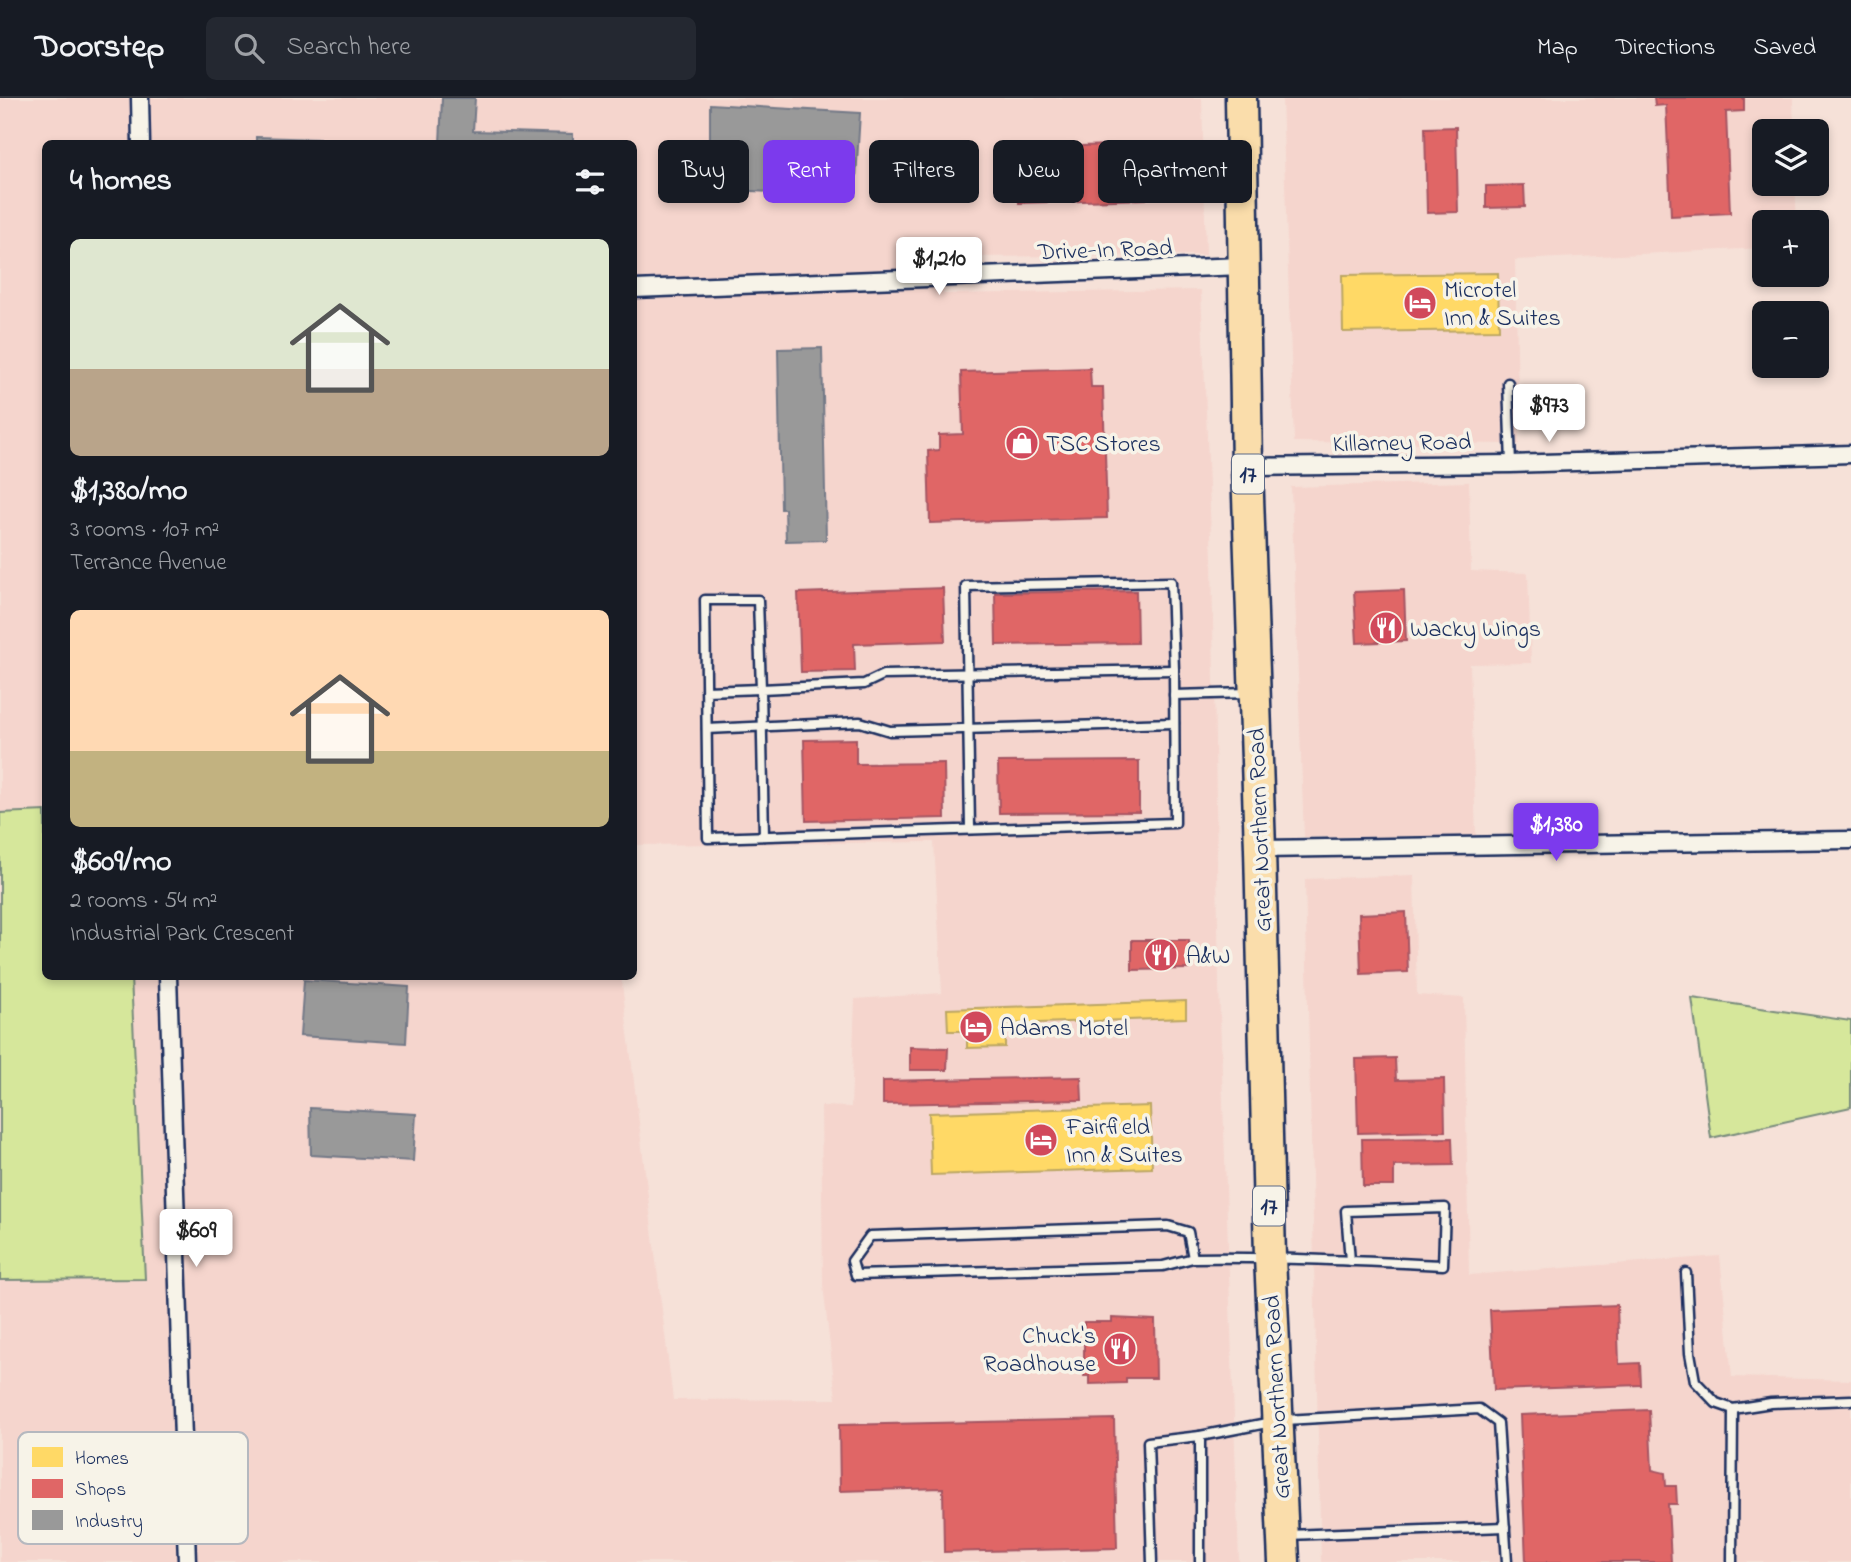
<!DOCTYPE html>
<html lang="en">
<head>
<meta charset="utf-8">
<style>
	:root { --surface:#171b24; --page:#242831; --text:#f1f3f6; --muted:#9ea1a6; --line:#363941; --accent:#7c3aed }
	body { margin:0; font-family:"Indie Flower",sans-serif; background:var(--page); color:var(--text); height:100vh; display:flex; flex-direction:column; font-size:26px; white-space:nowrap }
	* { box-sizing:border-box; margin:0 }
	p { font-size:23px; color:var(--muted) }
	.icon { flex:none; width:38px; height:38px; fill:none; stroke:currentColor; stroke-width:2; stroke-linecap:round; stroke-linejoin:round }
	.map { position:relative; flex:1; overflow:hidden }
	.details { position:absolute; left:42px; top:42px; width:595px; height:840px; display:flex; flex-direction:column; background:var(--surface); border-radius:10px; box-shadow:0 4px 10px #0003 }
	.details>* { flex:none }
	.guide { position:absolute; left:658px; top:42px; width:665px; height:63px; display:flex; gap:14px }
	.controls { position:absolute; left:1752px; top:21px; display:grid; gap:14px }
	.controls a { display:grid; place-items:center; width:77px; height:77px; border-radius:10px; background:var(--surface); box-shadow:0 4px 10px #0003; font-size:35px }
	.price { position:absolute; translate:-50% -60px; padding:0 16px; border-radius:7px; background:#fff; color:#222; font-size:23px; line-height:46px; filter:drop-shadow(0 2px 4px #0008) }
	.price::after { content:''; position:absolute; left:50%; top:42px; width:21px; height:16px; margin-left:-10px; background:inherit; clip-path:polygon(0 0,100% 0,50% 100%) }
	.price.on { background:var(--accent); color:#fff }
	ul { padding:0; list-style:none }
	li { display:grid; align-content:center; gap:14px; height:371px; padding:0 28px }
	li span { display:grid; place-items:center; height:217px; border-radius:10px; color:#555 }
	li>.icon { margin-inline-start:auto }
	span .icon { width:126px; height:126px; fill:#fffc; stroke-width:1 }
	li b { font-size:30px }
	h2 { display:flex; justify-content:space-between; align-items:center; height:84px; padding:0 28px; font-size:30px }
	.pill { padding:0 24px; border-radius:10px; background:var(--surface); box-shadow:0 4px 10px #0003; font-size:24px; line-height:63px }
	.pill.on { background:var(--accent); color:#fff }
	header { display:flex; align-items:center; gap:42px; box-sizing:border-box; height:98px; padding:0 35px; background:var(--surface); border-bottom:2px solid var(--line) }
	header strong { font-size:33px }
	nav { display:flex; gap:38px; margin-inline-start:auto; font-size:24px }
	.search { width:490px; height:63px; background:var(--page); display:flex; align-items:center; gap:18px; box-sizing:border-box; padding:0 24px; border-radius:10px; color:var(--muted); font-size:26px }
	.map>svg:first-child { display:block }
</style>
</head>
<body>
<header>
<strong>Doorstep</strong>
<div class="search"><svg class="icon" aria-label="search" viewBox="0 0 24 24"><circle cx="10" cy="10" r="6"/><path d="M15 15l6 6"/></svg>Search here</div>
<nav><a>Map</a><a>Directions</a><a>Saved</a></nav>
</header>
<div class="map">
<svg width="1851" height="1464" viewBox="0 0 1851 1464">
	<rect width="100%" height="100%" fill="#f6e1d8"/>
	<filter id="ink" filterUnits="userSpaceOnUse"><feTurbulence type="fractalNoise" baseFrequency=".0143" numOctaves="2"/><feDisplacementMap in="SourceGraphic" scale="14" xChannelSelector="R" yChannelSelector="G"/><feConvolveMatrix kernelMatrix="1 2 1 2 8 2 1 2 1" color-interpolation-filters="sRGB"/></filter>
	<g filter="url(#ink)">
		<g fill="#f5d5cd" fill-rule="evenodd">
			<path d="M0,0h1202l4,157 -257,2 -6,37 258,-4 11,269 7,427 20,576h-1239zM46,46h588v701l300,-3 8,151 -87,6 -4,108 -30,-1 2,179 13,114 -163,1 -52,-424h-575z"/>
			<polygon points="1282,0 1793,0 1794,33 1764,33 1764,86 1795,86 1797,124 1764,124 1764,150 1515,162 1519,346 1294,344"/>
			<polygon points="1469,384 1471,473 1528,475 1531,565 1470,566 1476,738 1304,739 1291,389"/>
			<polygon points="1414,777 1417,897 1464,900 1469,1177 1720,1158 1732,1279 1851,1282 1851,1464 1321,1464 1305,781"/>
		</g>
		<g fill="#d6e79b" stroke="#788b7c" stroke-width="2">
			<polygon points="45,713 46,878 131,879 145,1181 0,1182 0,715"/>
			<polygon points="1692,900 1851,923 1851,1009 1711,1040"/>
		</g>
		<g fill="#ffd966" stroke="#bba664" stroke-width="2">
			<polygon points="1498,175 1499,232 1343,234 1342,177"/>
			<polygon points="1186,903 1186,920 1005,926 1005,949 967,950 967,933 948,933 947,911"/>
			<polygon points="1150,1008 1152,1070 931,1077 929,1015"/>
		</g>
		<g fill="#e06666" stroke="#a55664" stroke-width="2">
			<polygon points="1654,0 1744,0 1744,13 1726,14 1730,115 1671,118 1666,7 1655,8"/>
			<polygon points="1456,29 1458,114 1427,115 1425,30"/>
			<polygon points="1144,46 1146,101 1019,105 1017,50"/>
			<polygon points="1524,87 1525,109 1486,110 1486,88"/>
			<polygon points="1090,270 1091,289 1103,289 1107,420 930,425 928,353 939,352 939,337 963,336 961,274"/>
			<polygon points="943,490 945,543 854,546 855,573 801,574 798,495"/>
			<polygon points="1404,492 1406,543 1357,545 1354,494"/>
			<polygon points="1136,493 1137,545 996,547 995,495"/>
			<polygon points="856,641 856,666 944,665 945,720 806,723 804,642"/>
			<polygon points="1139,663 1139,714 999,715 998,664"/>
			<polygon points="1406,814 1408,874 1361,876 1359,816"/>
			<polygon points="1132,842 1189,842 1189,871 1132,872"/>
			<polygon points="910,949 948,950 947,972 910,972"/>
			<polygon points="1395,960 1396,982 1444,981 1445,1033 1358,1035 1356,961"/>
			<polygon points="1081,979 1082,1002 883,1006 883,983"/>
			<polygon points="1452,1040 1453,1067 1394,1068 1394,1088 1363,1088 1362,1041"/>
			<polygon points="1617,1207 1619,1266 1640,1265 1641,1287 1494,1292 1490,1212"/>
			<polygon points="1112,1220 1155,1222 1156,1280 1126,1280 1126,1285 1089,1286 1089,1278 1084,1278 1084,1224 1112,1224"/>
			<polygon points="1649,1312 1652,1372 1665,1375 1666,1388 1676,1388 1677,1406 1668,1406 1671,1464 1526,1464 1520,1317"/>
			<polygon points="1114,1321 1117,1450 944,1454 943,1390 840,1393 839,1327"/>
		</g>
		<g fill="#999" stroke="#737987" stroke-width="2">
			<polygon points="442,0 475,0 473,33 573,36 573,46 440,46"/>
			<polygon points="710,6 860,15 855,98 710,91"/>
			<polygon points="256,39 320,41 320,46 256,46"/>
			<polygon points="822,250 826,442 786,443 785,411 781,411 778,251"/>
			<polygon points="304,882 409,889 406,945 300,938"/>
			<polygon points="310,1010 416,1016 413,1063 311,1057"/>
		</g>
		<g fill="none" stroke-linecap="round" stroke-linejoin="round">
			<defs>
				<g id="lane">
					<polyline points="1508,285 1511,366"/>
					<polyline points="706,593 761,591 758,502 705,502 708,740 1175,725 1174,572 1171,484 966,488 970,730"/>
					<polyline points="1174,597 1249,595"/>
					<polyline points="707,631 860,624 890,633 1174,625"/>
					<polyline points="764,738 761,591 864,586 883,577 1174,572"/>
					<path d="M1193,1160l-30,8 -307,9 -4,-14 18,-25 298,-10 20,6 5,26c84,-1 167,3 250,7l2,-57 -99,3 4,50"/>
					<polyline points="1686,1175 1690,1255 1695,1283 1716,1305 1733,1311 1771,1305 1851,1302"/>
					<polyline points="1285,1322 1479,1311 1498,1325 1507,1464"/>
					<polyline points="1288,1437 1505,1429"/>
					<polyline points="1152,1464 1148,1344 1200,1338"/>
					<polyline points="1200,1464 1200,1338 1272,1324"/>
					<polyline points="1732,1464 1733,1311"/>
				</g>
				<g id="street">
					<polyline points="140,0 141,46"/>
					<polyline points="634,191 1243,168"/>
					<polyline points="1247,369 1511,366 1851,356"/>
					<polyline points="1260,751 1851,742"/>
					<polyline points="168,878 187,1464"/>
				</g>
				<polyline id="highway" points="1241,0 1247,369 1260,751 1270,1159 1284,1464"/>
			</defs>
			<use href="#lane" stroke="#1b2f5e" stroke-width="13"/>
			<use href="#street" stroke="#1b2f5e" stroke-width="21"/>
			<use href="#highway" stroke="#1b2f5e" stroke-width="35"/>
			<use href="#lane" stroke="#f7f3e8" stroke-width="8"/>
			<use href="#street" stroke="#f7f3e8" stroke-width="16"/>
			<use href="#highway" stroke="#faddab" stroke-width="30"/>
		</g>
	</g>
	<defs>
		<symbol id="hotel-disc" viewBox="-11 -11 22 22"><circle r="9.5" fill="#d1495b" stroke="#f7f3e8"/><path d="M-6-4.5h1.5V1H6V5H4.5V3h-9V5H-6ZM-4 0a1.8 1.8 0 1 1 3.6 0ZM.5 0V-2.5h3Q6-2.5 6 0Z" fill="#fff"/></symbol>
		<symbol id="shop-disc" viewBox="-11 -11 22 22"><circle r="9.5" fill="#d1495b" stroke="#f7f3e8"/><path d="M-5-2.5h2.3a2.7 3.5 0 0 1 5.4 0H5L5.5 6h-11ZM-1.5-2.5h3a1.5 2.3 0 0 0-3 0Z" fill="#fff"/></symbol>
		<symbol id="restaurant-disc" viewBox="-11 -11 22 22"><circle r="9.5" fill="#d1495b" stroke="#f7f3e8"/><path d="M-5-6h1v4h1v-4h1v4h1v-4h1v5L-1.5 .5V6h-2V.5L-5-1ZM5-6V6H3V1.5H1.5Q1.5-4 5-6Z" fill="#fff"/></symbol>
	</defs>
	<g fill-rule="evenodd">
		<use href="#hotel-disc" x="1401" y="186" width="38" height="38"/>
		<use href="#shop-disc" x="1003" y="326" width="38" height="38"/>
		<use href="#restaurant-disc" x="1367" y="511" width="38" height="38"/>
		<use href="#restaurant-disc" x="1142" y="838" width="38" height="38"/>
		<use href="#hotel-disc" x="957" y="910" width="38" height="38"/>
		<use href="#hotel-disc" x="1022" y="1023" width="38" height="38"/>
		<use href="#restaurant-disc" x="1101" y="1232" width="38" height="38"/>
	</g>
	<g text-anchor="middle" stroke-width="7" stroke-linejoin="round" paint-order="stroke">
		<g fill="#f7f3e8" stroke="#5d6a87" stroke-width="2">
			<rect x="1232" y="356.5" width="32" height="39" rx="5"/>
			<rect x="1253" y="1088.5" width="32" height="39" rx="5"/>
		</g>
		<g font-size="23" font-weight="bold" fill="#1b2f5e">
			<text x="1248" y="384">17</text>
			<text x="1269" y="1116">17</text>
		</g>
		<g font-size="24" fill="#1b2f5e" stroke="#f7f3e8">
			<text transform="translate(1105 151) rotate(-2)" y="8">Drive-In Road</text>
			<text transform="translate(1402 344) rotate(-1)" y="8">Killarney Road</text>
			<text transform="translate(1259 732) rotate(-92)" y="8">Great Northern Road</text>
			<text transform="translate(1276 1299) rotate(-93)" y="8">Great Northern Road</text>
		</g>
		<g font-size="24" fill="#1b2f5e" stroke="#f7f3e8" text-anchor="start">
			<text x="1444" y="199">Microtel<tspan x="1444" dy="28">Inn &amp; Suites</tspan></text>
			<text x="1046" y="353">TSC Stores</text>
			<text x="1410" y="538">Wacky Wings</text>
			<text x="1186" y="865">A&amp;W</text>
			<text x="1000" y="937">Adams Motel</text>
			<text x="1066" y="1036">Fairfield<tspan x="1066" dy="28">Inn &amp; Suites</tspan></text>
			<text x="1096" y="1245" text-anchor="end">Chuck's<tspan x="1096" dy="28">Roadhouse</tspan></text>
		</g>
	</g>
	<rect x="18" y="1334" width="230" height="112" rx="10" fill="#f7f3e8" stroke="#b5b8bf" stroke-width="2"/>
	<rect x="32" y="1349" width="31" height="20" fill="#ffd966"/>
	<rect x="32" y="1381" width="31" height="19" fill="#e06666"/>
	<rect x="32" y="1412" width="31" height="20" fill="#999"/>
	<g font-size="19" fill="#1b2f5e">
		<text x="75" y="1366">Homes</text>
		<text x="75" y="1397">Shops</text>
		<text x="75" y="1429">Industry</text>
	</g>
</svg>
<div class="controls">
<a><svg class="icon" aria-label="layers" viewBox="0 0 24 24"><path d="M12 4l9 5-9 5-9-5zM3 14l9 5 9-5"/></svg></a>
<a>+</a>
<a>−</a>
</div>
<b class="price" style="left:939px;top:199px">$1,210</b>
<b class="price" style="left:1549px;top:346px">$973</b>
<b class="price on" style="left:1556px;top:765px">$1,380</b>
<b class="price" style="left:196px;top:1171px">$609</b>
<div class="guide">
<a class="pill">Buy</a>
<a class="pill on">Rent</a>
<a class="pill">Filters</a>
<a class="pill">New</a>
<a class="pill">Apartment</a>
</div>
<section class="details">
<h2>4 homes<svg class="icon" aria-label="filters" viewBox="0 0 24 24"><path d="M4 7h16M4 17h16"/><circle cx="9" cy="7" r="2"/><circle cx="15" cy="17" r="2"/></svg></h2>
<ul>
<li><span style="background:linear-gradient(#dfe7d0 60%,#b9a48a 0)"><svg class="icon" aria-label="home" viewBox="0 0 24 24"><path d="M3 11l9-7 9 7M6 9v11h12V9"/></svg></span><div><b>$1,380/mo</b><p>3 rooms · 107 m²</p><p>Terrance Avenue</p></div></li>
<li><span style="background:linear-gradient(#ffd9b3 65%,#c2b280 0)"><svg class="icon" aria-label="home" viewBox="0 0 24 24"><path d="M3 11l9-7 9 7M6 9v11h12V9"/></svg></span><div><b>$609/mo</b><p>2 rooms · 54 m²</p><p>Industrial Park Crescent</p></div></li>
</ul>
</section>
</div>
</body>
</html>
